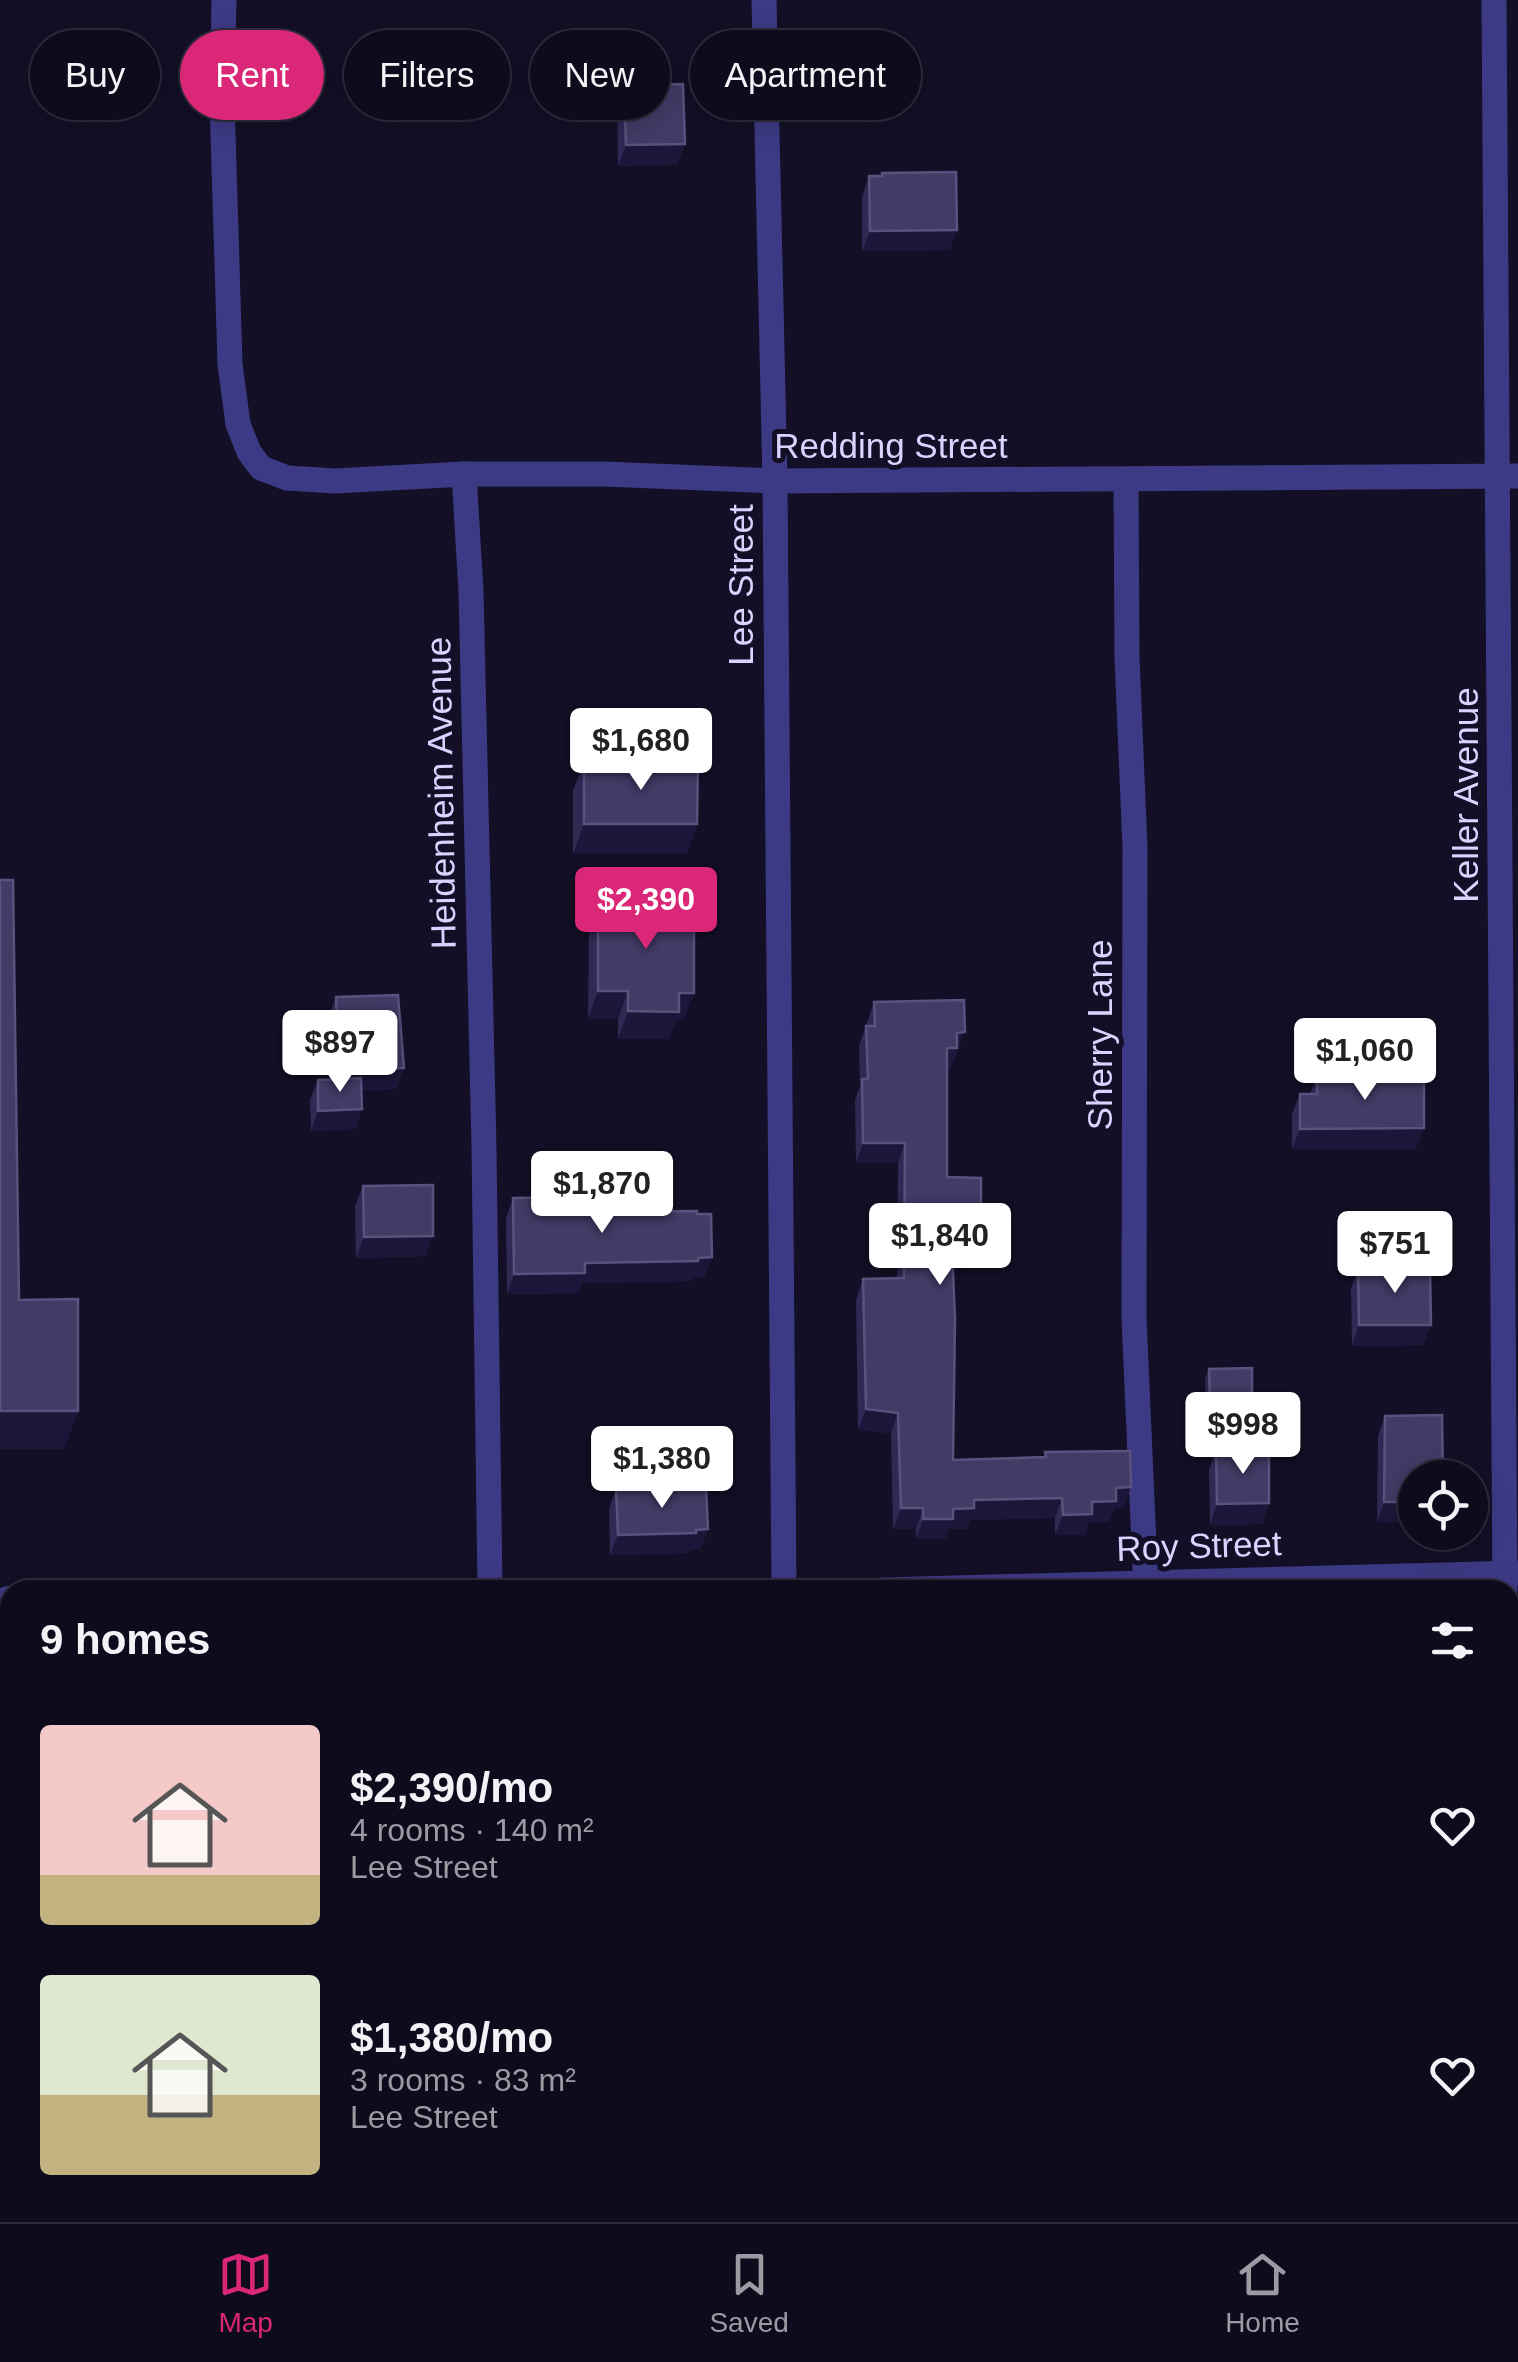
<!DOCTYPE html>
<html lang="en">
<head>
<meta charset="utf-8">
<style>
	:root { --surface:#0e0b1c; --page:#1c1929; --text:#f1f3f6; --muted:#9b9ba3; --line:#2e2b3b; --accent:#db2777 }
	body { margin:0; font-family:Helvetica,sans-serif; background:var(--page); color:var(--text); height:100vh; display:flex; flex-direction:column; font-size:38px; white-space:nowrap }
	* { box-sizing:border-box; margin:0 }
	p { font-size:32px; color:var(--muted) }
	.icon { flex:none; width:55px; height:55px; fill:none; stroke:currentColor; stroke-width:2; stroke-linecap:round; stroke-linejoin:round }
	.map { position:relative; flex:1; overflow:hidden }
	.sheet { position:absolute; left:0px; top:1580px; width:1520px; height:642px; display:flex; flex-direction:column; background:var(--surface); border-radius:30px 30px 0 0; box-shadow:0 5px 25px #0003,0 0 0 2px var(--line) }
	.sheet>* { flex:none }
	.banner { position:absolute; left:30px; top:30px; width:1000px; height:90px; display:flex; gap:20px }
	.buttons { position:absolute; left:1398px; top:1460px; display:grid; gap:20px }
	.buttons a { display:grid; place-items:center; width:90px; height:90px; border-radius:50%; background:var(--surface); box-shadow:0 5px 25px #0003,0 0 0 2px var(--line); font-size:50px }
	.price { position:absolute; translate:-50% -85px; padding:0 22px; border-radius:10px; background:#fff; color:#222; font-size:32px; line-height:65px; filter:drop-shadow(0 2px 5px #0008) }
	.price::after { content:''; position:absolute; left:50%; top:60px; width:30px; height:22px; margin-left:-15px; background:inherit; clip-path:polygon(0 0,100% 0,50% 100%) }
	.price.on { background:var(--accent); color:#fff }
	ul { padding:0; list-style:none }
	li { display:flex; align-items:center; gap:30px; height:250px; padding:0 40px }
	li span { display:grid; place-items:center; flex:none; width:280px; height:200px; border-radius:10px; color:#555 }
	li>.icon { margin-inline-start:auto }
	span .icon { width:120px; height:120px; fill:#fffc; stroke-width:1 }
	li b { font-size:42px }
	h2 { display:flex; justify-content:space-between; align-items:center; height:120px; padding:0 40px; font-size:42px }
	.pill { padding:0 35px; border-radius:45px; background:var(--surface); box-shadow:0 5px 25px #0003,0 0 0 2px var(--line); font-size:35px; line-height:90px }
	.pill.on { background:var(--accent); color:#fff }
	.menu { display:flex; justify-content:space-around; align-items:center; height:140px; border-top:2px solid var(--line); background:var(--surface); font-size:28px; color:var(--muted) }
	.menu a { display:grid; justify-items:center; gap:5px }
	.menu .on { color:var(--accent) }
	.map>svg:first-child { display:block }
</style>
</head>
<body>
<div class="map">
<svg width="1518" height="2222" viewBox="0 0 1518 2222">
	<rect width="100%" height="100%" fill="#130f26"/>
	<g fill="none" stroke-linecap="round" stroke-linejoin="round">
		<g stroke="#3d3a85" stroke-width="25">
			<polyline points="224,0 222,100 230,364 238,424 249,452 261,468 287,478 335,481 464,474 604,474 775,481 1518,476"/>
			<polyline points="1494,0 1505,1590"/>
			<polyline points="464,474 471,591 484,1148 490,1590"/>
			<polyline points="1126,480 1127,657 1135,848 1134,1318 1146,1590"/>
			<polyline points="882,1590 1518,1573"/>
			<polyline points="0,1601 10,1598"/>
			<polyline points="1510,1933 1514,2222"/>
			<polyline points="493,2212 493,2222"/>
			<polyline points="1156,2212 1157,2222"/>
		</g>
		<g stroke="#3d3a85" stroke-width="25">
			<polyline points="764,0 775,481 784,1590"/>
			<polyline points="795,2212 795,2222"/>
		</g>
	</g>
	<g fill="#312854">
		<polygon points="624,86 685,144 677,164 618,166 617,106"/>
		<polygon points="882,173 957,230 949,250 862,251 862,197 869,176 880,176"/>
		<polygon points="584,762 697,824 686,854 573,854 573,791"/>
		<polygon points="598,898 662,906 684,1020 676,1020 669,1039 618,1039 618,1019 588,1019 589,925"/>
		<polygon points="336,997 404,1068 396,1089 361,1090 362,1109 355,1129 311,1131 310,1100 318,1080 330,1079 328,1017"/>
		<polygon points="874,1002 957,1052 950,1068 947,1069 947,1177 973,1232 960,1232 960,1248 953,1267 953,1460 1044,1457 1045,1452 1124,1507 1114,1508 1109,1522 1089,1522 1085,1535 1055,1535 1055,1518 970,1520 967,1529 949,1529 945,1539 916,1539 916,1529 893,1529 891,1433 858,1430 856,1300 863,1279 897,1279 898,1163 856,1163 855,1100 860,1086 859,1046"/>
		<polygon points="1317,1075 1416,1149 1292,1149 1292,1114 1300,1094 1310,1094"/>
		<polygon points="363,1186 426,1256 356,1258 355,1206"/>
		<polygon points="513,1198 584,1212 697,1214 712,1257 704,1278 692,1278 691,1281 582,1283 578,1293 507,1294 506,1218"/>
		<polygon points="1358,1268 1431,1325 1423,1345 1352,1346 1351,1289"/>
		<polygon points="1209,1369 1252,1401 1248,1412 1206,1413 1205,1379"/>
		<polygon points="1385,1416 1415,1522 1377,1522 1378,1436"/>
		<polygon points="1216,1450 1269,1503 1262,1524 1210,1525 1209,1470"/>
		<polygon points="616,1489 708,1529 700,1549 690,1550 689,1553 610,1555 609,1509"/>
		<rect x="34" y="2212" width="158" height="10"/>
		<polygon points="314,2212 422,2212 422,2222 344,2222 344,2215 314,2215"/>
		<rect x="630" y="2212" width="110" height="10"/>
		<polygon points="856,2212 1092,2212 1089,2220 1133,2222 925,2222 925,2214 856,2214"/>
		<polygon points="1333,2212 1401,2212 1397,2222 1333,2222"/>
	</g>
	<g fill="#1d163a">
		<polygon points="685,144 677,164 618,166 626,145"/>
		<polygon points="957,230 949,250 862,251 870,231"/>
		<polygon points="584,824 697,824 686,854 573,854"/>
		<polygon points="598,991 628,991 618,1019 588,1019"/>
		<polygon points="679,993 694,993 684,1020 676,1020 669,1039 618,1039 628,1011"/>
		<polygon points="965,1032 950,1068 939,1069 947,1048 957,1033"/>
		<polygon points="404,1068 396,1089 331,1091 338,1070"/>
		<polygon points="362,1109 355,1129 311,1131 318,1111"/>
		<polygon points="1424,1128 1416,1149 1292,1149 1300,1129"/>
		<polygon points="863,1143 905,1143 898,1163 856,1163"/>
		<polygon points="961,1211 981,1212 973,1232 953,1232"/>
		<polygon points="433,1236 426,1256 356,1258 364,1237"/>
		<polygon points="952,1247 960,1248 953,1268"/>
		<polygon points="712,1257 704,1278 692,1278 691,1281 582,1283 578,1293 507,1294 514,1274 585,1263"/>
		<polygon points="1359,1325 1431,1325 1423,1345 1352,1346"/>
		<polygon points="1252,1401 1248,1412 1206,1413 1210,1403"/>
		<polygon points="866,1409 898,1413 891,1433 858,1430"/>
		<polygon points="0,1411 78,1411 64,1449 0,1449"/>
		<polygon points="1131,1487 1124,1507 1114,1508 1109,1522 1089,1522 1085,1535 1055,1535 1063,1515 1092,1502 1116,1488"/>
		<polygon points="1062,1498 1055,1518 970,1520 967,1529 949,1529 945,1539 916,1539 923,1519 974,1500"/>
		<polygon points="1384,1502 1415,1502 1415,1522 1377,1522"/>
		<polygon points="1269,1503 1262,1524 1210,1525 1217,1504"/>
		<polygon points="901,1508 923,1508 916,1529 893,1529"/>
		<polygon points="708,1529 700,1549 690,1550 689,1553 610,1555 618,1535"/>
		<polygon points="314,2212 345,2212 344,2215 314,2215"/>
		<polygon points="857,2212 926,2212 925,2214 856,2214"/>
		<polygon points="1338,2212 1401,2212 1397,2222 1335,2222"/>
	</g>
	<g fill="#433a66" stroke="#5a527e" stroke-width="2.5">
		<polygon points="683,84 685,144 626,145 624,86"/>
		<polygon points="956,172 957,230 870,231 869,176 882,176 882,173"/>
		<polygon points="584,762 698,762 697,824 584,824"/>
		<polygon points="0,880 13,880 19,1300 78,1299 78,1411 0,1411"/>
		<polygon points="598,898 662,898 662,906 694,906 694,993 679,993 679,1012 628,1011 628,991 598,991"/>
		<polygon points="398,995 404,1068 338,1070 336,997"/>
		<polygon points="964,1000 965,1032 957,1033 957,1048 947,1048 947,1177 981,1178 981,1212 961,1211 960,1248 952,1247 955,1319 953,1460 1046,1457 1045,1452 1130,1451 1131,1487 1116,1488 1116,1501 1092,1502 1092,1514 1063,1515 1062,1498 974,1500 974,1508 953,1509 953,1519 923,1519 923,1508 901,1508 898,1413 866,1409 863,1279 904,1278 905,1143 863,1143 862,1079 868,1079 866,1026 875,1026 874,1002"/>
		<polygon points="1317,1075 1424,1075 1424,1128 1300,1129 1300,1094 1317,1094"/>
		<polygon points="361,1078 362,1109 318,1111 318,1080"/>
		<polygon points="433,1185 433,1236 364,1237 363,1186"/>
		<polygon points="584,1197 584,1212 697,1211 697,1214 711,1214 712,1257 698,1258 698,1261 585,1263 585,1273 514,1274 513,1198"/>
		<polygon points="1430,1267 1431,1325 1359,1325 1358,1268"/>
		<polygon points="1252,1368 1252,1401 1210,1403 1209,1369"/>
		<polygon points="1442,1415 1443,1478 1415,1478 1415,1502 1384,1502 1385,1416"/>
		<polygon points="1216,1450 1269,1450 1269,1503 1217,1504"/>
		<polygon points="706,1487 708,1529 696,1530 696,1533 618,1535 616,1489"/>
		<rect x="44" y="2212" width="148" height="10"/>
		<rect x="353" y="2212" width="69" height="10"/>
		<rect x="638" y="2212" width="102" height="10"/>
		<polygon points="933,2212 1092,2212 1089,2220 1133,2219 1133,2222 933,2222"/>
	</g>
	<g text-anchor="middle" stroke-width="10" stroke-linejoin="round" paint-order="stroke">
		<g font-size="35" fill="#d9d4ff" stroke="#130f26">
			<text x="891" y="458">Redding Street</text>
			<text transform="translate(741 585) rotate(-90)" y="12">Lee Street</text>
			<text transform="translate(441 793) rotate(-91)" y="12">Heidenheim Avenue</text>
			<text transform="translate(1466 795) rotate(-90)" y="12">Keller Avenue</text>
			<text transform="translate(1100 1035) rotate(-90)" y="12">Sherry Lane</text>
			<text transform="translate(1199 1546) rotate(-2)" y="12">Roy Street</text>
		</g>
	</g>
</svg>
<div class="buttons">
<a><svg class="icon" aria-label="locate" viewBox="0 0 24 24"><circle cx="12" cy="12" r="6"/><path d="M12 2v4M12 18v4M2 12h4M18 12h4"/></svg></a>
</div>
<b class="price" style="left:641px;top:793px">$1,680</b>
<b class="price on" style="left:646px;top:952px">$2,390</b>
<b class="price" style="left:340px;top:1095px">$897</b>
<b class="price" style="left:1365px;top:1103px">$1,060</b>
<b class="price" style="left:602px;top:1236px">$1,870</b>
<b class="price" style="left:940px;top:1288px">$1,840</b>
<b class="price" style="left:1395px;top:1296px">$751</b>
<b class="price" style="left:1243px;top:1477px">$998</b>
<b class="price" style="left:662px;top:1511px">$1,380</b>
<div class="banner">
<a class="pill">Buy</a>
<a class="pill on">Rent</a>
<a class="pill">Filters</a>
<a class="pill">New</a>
<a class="pill">Apartment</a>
</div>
<section class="sheet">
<h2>9 homes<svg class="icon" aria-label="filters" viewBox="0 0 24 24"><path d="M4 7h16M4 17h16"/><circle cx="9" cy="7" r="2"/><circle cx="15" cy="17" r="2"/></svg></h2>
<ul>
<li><span style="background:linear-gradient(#f6c9c9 75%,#c2b280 0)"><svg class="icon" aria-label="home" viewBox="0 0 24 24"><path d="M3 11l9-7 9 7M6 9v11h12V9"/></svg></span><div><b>$2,390/mo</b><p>4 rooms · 140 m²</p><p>Lee Street</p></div><svg class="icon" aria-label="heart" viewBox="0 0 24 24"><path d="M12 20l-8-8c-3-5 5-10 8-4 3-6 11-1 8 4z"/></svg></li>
<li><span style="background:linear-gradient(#dfe7d0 60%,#c2b280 0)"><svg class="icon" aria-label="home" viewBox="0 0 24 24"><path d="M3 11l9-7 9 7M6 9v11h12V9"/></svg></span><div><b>$1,380/mo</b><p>3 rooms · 83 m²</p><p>Lee Street</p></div><svg class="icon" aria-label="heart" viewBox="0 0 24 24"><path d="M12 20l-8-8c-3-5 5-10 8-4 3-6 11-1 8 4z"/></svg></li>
</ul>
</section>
</div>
<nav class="menu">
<a class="on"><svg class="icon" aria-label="map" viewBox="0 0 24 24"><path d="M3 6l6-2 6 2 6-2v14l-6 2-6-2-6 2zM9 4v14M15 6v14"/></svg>Map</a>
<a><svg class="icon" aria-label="saved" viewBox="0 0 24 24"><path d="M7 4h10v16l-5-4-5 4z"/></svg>Saved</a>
<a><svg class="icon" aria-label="home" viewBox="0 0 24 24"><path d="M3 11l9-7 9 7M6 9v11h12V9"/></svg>Home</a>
</nav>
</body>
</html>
